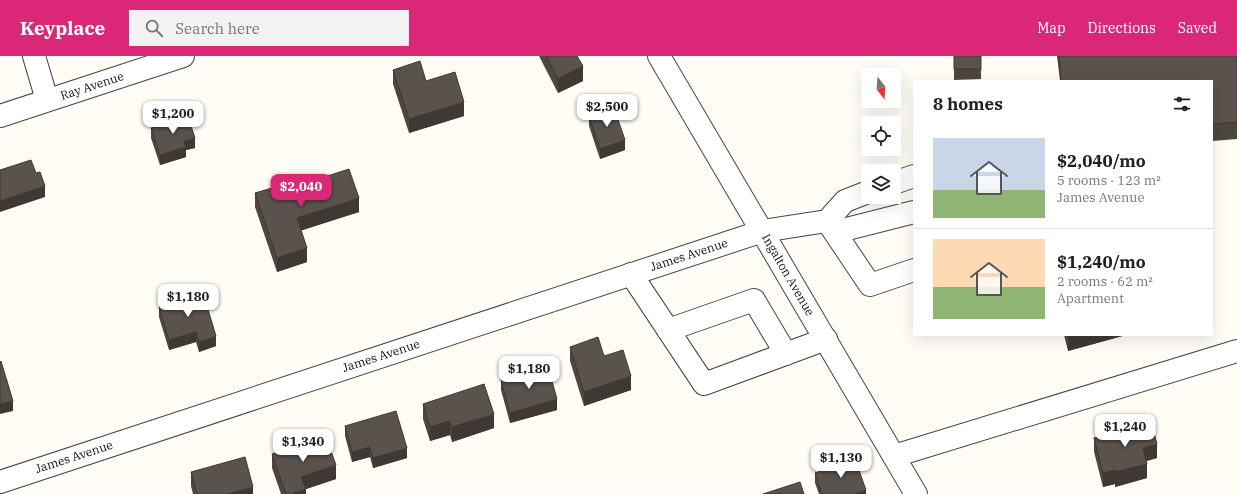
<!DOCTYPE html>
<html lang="en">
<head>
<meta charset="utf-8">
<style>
	:root { --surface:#fff; --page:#f2f2f2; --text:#222; --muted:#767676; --line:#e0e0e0; --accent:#db2777 }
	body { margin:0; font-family:"IBM Plex Serif",serif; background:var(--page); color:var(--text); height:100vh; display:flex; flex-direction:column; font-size:15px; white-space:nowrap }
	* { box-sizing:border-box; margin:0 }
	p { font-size:13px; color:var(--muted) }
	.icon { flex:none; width:22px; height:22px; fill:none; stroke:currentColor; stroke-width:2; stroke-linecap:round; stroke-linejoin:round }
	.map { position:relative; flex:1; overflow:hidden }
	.details { position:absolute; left:913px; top:24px; width:300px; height:256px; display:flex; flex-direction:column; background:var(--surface); border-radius:0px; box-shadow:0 4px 16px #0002 }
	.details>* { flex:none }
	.needle { width:26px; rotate:163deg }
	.tools { position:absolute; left:861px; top:12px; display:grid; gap:8px }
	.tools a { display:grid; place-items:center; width:40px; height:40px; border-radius:0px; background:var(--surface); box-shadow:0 4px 16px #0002; font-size:20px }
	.price { position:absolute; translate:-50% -34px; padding:0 9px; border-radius:8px; background:#fff; color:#222; font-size:13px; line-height:26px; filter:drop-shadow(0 1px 2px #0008) }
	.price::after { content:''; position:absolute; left:50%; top:24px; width:12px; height:9px; margin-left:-6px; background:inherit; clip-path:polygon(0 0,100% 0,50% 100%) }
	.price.current { background:var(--accent); color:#fff }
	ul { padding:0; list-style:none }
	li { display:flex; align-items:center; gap:12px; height:100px; padding:0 20px }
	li+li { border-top:1px solid var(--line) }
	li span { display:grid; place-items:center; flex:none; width:112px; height:80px; border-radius:0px; color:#555 }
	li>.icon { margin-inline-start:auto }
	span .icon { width:48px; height:48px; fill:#fffc; stroke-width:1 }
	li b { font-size:17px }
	h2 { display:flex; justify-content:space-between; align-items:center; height:48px; padding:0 20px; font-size:17px }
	header { display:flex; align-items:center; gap:24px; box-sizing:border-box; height:56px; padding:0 20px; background:var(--accent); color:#fff }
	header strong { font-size:19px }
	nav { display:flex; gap:22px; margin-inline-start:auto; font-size:14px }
	.search { width:280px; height:36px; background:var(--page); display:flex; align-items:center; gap:10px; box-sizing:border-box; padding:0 14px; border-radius:0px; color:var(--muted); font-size:15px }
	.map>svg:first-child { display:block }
</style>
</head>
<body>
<header>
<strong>Keyplace</strong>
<div class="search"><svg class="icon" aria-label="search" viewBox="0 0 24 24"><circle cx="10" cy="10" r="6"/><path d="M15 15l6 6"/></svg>Search here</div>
<nav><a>Map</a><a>Directions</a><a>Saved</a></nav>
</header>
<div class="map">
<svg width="1237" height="438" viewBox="0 0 1237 438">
	<rect width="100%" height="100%" fill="#fffdf5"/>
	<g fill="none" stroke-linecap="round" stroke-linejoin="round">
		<defs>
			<g id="minor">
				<polyline points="34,0 47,44"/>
				<polyline points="659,0 916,438"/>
				<polyline points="0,60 183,0"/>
				<polyline points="894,127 914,120"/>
				<polyline points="827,165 870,229 914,214"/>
				<polyline points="835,176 914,156"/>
				<polyline points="631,218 704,328 826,283"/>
				<polyline points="668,274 754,244 786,298"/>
				<polyline points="894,400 1237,295"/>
				<polyline points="0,426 763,175 827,165 845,145 868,136"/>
			</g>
		</defs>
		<use href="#minor" stroke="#444" stroke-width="24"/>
		<use href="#minor" stroke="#fff" stroke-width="22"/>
	</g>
	<g fill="#4d4742">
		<polygon points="539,0 577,0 583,25 558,37"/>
		<polygon points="954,0 981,0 981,23 954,24"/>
		<polygon points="1057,0 1237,0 1237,83 1212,85 1212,25 1060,25"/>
		<polygon points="393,14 426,25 464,60 409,77 393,28"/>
		<polygon points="589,60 625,94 600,103 589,70"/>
		<polygon points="151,72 195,92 186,94 186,101 160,109 151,82"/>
		<polygon points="255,137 359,156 301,174 307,206 277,216 255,151"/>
		<polygon points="159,251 216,290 199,296 196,286 169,294 159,261"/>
		<polygon points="1064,279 1126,279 1068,295"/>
		<polygon points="570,291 604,300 631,334 584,350 570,305"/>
		<polygon points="501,324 557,354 510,367 501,334"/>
		<polygon points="423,348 494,372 452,386 450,379 430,385 423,363"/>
		<polygon points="345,370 407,402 373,412 370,401 352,406 345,380"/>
		<polygon points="1094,382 1157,402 1146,405 1147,422 1115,431 1115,428 1103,431 1094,396"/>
		<polygon points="272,398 336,423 306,433 306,438 281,438 272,412"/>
		<polygon points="191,416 253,438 193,438 191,430"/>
		<polygon points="815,417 866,438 819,438 815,427"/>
	</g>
	<g fill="#3f3936">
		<polygon points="583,10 583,25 558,37 558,23"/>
		<polygon points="464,46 464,60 409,77 409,63"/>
		<polygon points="195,82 195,92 186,94 186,101 160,109 160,99 184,85"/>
		<polygon points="625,84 625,94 600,103 600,93"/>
		<polygon points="45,130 45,141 0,156 0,145"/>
		<polygon points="359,142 359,156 297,176 297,162"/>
		<polygon points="307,192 307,206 277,216 277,202"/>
		<polygon points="196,276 196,286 169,294 169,284"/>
		<polygon points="1075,279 1126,279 1068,295 1068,281"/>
		<polygon points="216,280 216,290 199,296 199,286"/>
		<polygon points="631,320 631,334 584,350 584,336"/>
		<polygon points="557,343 557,354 510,367 510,357"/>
		<polygon points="13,345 13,355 0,358 0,348"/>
		<polygon points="494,358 494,372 452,386 452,371"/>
		<polygon points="450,365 450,379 430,385 430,371"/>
		<polygon points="1157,388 1157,402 1143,406 1143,392"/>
		<polygon points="370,391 370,401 352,406 352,396"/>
		<polygon points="407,392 407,402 373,412 373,402"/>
		<polygon points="1147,408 1147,422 1115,431 1115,416"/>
		<polygon points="336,409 336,423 306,433 306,438 292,438 301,421"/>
		<polygon points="1115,414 1115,428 1103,431 1103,417"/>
		<polygon points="253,431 253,438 228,438"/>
		<polygon points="866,434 866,438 855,438"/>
	</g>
	<g fill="#5a524d" stroke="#3f3936">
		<polygon points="546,0 577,0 583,10 558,23"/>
		<rect x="954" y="0" width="27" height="13"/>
		<polygon points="1059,0 1237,0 1237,66 1212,68 1212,25 1061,25"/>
		<polygon points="420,5 426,25 455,16 464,46 409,63 393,14"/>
		<polygon points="614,52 625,84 600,93 589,60"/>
		<polygon points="188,61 195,82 184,85 186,91 160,99 151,72"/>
		<polygon points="31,104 36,117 40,116 45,130 0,145 0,114"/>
		<polygon points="349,113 359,142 297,162 307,192 277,202 255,137 282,129 284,134"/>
		<polygon points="203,237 216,280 199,286 196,276 169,284 159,251"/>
		<polygon points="1068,279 1075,279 1068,281"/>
		<polygon points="598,281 604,300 623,294 631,320 584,336 570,291"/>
		<polygon points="1,305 13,345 0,348 0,306"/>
		<polygon points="548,311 557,343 510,357 501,324"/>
		<polygon points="484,328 494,358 452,371 450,365 430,371 423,348"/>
		<polygon points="396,355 407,392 373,402 370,391 352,396 345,370"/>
		<polygon points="1151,366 1157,388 1143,392 1147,408 1115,416 1115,414 1103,417 1094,382"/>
		<polygon points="325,379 336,409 301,421 306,433 292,438 286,438 272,398"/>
		<polygon points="245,401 253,431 228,438 197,438 191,416"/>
		<polygon points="855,403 866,434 855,438 822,438 815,417"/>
		<polygon points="800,426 804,438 763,438"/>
	</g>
	<g text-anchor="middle" stroke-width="4" stroke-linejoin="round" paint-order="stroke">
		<g font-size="12" fill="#111" stroke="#fff">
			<text transform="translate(92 30) rotate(-18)" y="4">Ray Avenue</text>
			<text transform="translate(689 199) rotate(-18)" y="4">James Avenue</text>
			<text transform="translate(788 219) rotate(60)" y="4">Ingalton Avenue</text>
			<text transform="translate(381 300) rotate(-18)" y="4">James Avenue</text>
			<text transform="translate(74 401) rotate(-18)" y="4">James Avenue</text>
		</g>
	</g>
</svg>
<div class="tools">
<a><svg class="needle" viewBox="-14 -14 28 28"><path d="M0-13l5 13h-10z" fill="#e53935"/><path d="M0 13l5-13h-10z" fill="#767676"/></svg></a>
<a><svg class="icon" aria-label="locate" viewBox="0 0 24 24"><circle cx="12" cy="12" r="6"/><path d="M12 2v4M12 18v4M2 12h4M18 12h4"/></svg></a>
<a><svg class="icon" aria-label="layers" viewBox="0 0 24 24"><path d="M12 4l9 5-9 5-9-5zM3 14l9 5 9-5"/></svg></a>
</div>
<b class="price" style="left:607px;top:72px">$2,500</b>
<b class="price" style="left:173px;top:79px">$1,200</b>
<b class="price current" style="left:301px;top:152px">$2,040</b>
<b class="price" style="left:188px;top:262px">$1,180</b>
<b class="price" style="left:529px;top:334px">$1,180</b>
<b class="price" style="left:1125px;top:392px">$1,240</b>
<b class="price" style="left:303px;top:407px">$1,340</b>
<b class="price" style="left:841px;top:423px">$1,130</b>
<section class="details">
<h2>8 homes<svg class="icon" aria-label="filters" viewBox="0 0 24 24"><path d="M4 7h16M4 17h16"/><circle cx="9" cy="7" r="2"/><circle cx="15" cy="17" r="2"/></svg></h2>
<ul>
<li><span style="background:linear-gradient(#c9d6e8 65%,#8fb573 0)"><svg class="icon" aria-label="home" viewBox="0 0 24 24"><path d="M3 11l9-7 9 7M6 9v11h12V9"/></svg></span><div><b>$2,040/mo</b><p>5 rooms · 123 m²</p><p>James Avenue</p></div></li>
<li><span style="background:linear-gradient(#ffd9b3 60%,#8fb573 0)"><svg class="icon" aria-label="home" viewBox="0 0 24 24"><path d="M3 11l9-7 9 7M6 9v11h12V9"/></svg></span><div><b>$1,240/mo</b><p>2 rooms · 62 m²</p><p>Apartment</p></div></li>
</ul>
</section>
</div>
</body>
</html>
